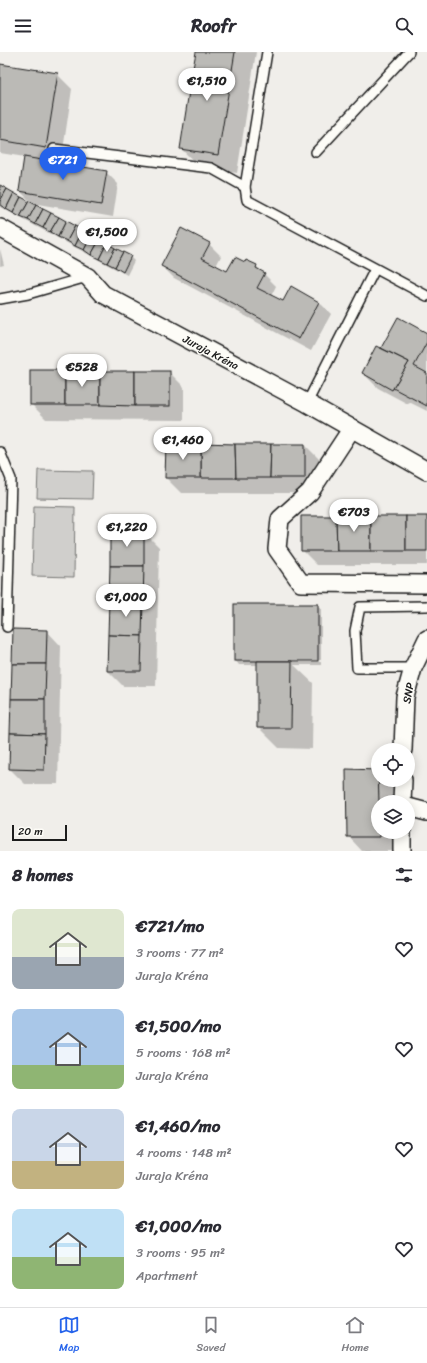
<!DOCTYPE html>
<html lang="en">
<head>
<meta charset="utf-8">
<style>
	:root { --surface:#fff; --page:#f2f2f3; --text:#2b2b33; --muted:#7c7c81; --line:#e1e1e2; --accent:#2563eb }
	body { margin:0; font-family:Sriracha,sans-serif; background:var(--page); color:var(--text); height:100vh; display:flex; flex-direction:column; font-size:15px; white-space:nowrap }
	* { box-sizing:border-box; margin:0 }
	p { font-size:13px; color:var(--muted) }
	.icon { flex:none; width:22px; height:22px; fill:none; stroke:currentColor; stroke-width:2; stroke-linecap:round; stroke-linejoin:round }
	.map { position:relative; height:799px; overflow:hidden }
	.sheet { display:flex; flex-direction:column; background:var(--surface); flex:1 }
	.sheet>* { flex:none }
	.controls { position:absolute; left:371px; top:691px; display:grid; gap:8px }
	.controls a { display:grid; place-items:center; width:44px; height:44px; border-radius:50%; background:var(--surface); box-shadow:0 2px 10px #0003; font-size:20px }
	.scale { position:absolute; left:12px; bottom:10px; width:55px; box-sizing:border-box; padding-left:4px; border:2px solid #1c1c1c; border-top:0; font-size:11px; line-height:14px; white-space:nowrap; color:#1c1c1c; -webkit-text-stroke:3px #fdfcf7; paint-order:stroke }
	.price { position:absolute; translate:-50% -34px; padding:0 9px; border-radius:14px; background:#fff; color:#222; font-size:13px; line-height:26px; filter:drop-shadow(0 1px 2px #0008) }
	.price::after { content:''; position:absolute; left:50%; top:24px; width:12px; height:9px; margin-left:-6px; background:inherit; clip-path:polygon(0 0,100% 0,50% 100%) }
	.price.on { background:var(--accent); color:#fff }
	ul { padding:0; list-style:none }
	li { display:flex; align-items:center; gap:12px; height:100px; padding:0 12px }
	li span { display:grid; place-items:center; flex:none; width:112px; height:80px; border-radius:8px; color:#555 }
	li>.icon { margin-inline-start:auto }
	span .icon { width:48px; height:48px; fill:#fffc; stroke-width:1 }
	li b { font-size:17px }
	h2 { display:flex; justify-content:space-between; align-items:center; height:48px; padding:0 12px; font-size:17px }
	header { display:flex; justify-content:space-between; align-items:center; height:52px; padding:0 12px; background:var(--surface); font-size:18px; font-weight:700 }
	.dock { display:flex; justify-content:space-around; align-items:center; height:56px; border-top:1px solid var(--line); background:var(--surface); font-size:11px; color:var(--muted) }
	.dock a { display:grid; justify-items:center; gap:2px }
	.dock .on { color:var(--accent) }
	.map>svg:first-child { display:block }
</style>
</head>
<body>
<header><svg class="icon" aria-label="menu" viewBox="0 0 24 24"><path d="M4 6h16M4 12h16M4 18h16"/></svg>Roofr<svg class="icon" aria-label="search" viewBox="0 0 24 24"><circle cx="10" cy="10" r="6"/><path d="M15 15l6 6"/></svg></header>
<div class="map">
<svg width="427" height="799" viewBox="0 0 427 799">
	<rect width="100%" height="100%" fill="#f0eeea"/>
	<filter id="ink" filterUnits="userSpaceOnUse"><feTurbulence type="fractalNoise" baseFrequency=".025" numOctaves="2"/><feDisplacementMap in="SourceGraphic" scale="8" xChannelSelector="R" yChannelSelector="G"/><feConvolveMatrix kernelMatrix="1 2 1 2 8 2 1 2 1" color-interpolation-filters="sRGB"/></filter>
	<g filter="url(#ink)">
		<g fill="#d0cfcc" stroke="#767674">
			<polygon points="38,418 93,419 92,447 37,446"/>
			<polygon points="34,454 75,455 74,525 32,524"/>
		</g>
		<g fill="#0003">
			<polygon points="197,0 256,0 237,121 200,115 181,97 191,35 188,32 193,23"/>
			<polygon points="0,13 57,22 72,37 61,112 106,120 118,132 113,165 32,151 20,139 25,105 0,101"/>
			<polygon points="0,135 130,205 134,209 127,223 0,155"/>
			<polygon points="209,192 221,204 216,214 228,221 245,212 256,214 276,234 271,244 283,251 319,250 331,262 311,299 174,226 162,214"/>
			<polygon points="0,197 4,213 0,214"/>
			<polygon points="398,266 427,282 427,359 409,350 408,352 378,336 363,321 381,297"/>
			<polygon points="169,320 184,335 184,368 46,367 31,352"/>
			<polygon points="167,393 305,393 320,408 320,441 181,441 166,426"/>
			<polygon points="427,465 427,513 317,513 302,498"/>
			<polygon points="111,479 144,480 159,495 156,634 123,634 108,619"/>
			<polygon points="317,553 321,557 321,608 290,608 292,610 321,610 321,613 294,613 313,631 312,697 279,696 258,675 258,613 239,613 235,608"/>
			<polygon points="46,578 61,594 58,732 25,732 10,717"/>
			<polygon points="378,728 388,728 400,740 400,750 378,750 378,780 400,780 401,799 362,799 348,784"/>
		</g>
		<g fill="#bbbab6" stroke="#1c1c1c">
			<polygon points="196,0 235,0 218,103 180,97 190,33 187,33 189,21 192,22"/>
			<polygon points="0,12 58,21 46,96 0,88"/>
			<polygon points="24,105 107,119 101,153 19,139"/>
			<polygon points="0,133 7,137 0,149"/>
			<polygon points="7,137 14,141 6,157 0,153 0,149"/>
			<polygon points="14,141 21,145 13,161 6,157"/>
			<polygon points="21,145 29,149 20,165 13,161"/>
			<polygon points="29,149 36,153 28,168 20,165"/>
			<polygon points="36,153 43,157 35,172 28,168"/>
			<polygon points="43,157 51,161 43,176 35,172"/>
			<polygon points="51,161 59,165 50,180 43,176"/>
			<polygon points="59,165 66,169 58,185 50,180"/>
			<polygon points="66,169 75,174 67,189 58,185"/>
			<polygon points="75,174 83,178 75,194 67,189"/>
			<polygon points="181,176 210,191 202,206 227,219 235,205 245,210 246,208 257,213 256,216 265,221 257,236 283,249 291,234 319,250 299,287 161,214"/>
			<polygon points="83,178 92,183 84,198 75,194"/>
			<polygon points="92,183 100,187 91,203 84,198"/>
			<polygon points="100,187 107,191 99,207 91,203"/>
			<polygon points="107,191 115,196 107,211 99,207"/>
			<polygon points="115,196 123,200 115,215 107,211"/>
			<polygon points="123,200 131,204 123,220 115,215"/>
			<polygon points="398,265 427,281 427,290 414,314 427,321 427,354 393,336 409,310 381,296"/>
			<polygon points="376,294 409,310 392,338 362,321"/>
			<rect x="30" y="318" width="35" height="35"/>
			<polygon points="65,318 100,319 100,353 65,353"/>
			<polygon points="100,319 135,319 135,354 100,353"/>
			<rect x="135" y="319" width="35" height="35"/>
			<polygon points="201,391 235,392 236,426 201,426"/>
			<polygon points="166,392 201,392 201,426 165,426"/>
			<polygon points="235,392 271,392 270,426 236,426"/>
			<polygon points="271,392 305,392 305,426 270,426"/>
			<polygon points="301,464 336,464 337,499 301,499"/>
			<polygon points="336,464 371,464 371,499 337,499"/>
			<rect x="371" y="464" width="35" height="35"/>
			<rect x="406" y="464" width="21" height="35"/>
			<polygon points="110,478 144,479 144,514 110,514"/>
			<polygon points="110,514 144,514 143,549 109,549"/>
			<polygon points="109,549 143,549 142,584 108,583"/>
			<rect x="234" y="552" width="84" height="57"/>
			<polygon points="13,577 47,578 46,612 12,612"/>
			<polygon points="108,583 142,584 141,619 107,619"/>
			<polygon points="257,609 292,609 291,676 257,676"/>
			<polygon points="12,612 46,612 45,647 11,647"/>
			<polygon points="11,647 45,647 45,682 10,681"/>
			<polygon points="10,681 45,682 44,718 9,717"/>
			<polygon points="346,717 378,718 379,750 378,750 378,780 380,780 380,785 347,785"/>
		</g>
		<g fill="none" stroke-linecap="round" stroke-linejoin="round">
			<defs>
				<g id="service">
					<polyline points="267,0 245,135 247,148 427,244"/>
					<polyline points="54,97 211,116 245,135"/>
					<polyline points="316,100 409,0"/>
					<polyline points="0,247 28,242 87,225"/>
					<polyline points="307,351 375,217"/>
					<polyline points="0,400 11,427 7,575"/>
					<polyline points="413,616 357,616 355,579 360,555 427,554"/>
				</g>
				<g id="minor">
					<polyline points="0,176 88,225 103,242 307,351 427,419"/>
					<polyline points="352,376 310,440 280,467 277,497 301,531 427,532"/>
					<polyline points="403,698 405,645 413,616 427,587"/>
					<polyline points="402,750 403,728"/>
					<polyline points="408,755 427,760"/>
					<polyline points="402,780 402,799"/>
				</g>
			</defs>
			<use href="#service" stroke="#1c1c1c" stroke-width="12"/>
			<use href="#minor" stroke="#1c1c1c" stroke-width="20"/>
			<use href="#service" stroke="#fdfcf7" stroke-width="9"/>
			<use href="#minor" stroke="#fdfcf7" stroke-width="17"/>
		</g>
	</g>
	<g text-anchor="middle" stroke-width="3" stroke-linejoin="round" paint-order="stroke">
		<g font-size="11" fill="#1c1c1c" stroke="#fdfcf7">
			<text transform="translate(211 300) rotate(28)" y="4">Juraja Kréna</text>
			<text transform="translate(408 641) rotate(-79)" y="4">SNP</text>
		</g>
	</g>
</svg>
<div class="controls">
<a><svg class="icon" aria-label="locate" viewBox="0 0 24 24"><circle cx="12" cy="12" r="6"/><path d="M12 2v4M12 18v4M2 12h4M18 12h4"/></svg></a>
<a><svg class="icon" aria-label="layers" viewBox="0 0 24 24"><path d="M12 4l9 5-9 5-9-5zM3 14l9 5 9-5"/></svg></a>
</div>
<div class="scale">20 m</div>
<b class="price" style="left:207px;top:50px">€1,510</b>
<b class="price on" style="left:63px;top:129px">€721</b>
<b class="price" style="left:107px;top:201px">€1,500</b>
<b class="price" style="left:82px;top:336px">€528</b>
<b class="price" style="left:183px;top:409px">€1,460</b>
<b class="price" style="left:354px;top:481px">€703</b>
<b class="price" style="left:127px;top:496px">€1,220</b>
<b class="price" style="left:126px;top:566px">€1,000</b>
</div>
<section class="sheet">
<h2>8 homes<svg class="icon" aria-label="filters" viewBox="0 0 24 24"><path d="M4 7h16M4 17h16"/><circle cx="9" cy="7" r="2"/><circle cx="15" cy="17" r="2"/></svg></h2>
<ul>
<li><span style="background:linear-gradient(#dfe7d0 60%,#9aa5b1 0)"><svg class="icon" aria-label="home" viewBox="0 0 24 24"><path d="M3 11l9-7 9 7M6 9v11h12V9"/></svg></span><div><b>€721/mo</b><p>3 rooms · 77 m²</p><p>Juraja Kréna</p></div><svg class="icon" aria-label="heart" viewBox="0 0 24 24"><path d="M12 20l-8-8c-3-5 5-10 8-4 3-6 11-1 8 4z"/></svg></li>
<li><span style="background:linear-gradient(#a9c7e8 70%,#8fb573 0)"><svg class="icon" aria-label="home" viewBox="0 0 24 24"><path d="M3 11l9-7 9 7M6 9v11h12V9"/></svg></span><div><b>€1,500/mo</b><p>5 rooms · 168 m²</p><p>Juraja Kréna</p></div><svg class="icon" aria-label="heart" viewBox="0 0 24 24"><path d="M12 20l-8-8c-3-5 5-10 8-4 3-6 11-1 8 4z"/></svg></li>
<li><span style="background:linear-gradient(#c9d6e8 65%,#c2b280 0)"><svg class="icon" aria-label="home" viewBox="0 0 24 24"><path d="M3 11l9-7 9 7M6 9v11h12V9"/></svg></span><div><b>€1,460/mo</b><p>4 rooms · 148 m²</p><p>Juraja Kréna</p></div><svg class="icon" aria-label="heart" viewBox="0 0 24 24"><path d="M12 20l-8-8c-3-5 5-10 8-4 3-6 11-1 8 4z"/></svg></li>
<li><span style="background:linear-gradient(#bfe0f5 60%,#8fb573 0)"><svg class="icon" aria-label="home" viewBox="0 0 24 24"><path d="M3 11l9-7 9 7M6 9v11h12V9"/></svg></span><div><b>€1,000/mo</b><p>3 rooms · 95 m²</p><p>Apartment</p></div><svg class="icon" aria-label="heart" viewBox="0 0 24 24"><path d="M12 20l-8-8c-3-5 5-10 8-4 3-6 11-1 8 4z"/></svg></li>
</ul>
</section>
<nav class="dock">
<a class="on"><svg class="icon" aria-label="map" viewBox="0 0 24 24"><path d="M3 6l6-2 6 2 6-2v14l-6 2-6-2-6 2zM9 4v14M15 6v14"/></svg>Map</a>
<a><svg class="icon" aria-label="saved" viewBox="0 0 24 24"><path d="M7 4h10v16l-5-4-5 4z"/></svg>Saved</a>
<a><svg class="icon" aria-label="home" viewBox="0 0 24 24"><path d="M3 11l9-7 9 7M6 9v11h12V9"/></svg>Home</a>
</nav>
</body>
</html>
